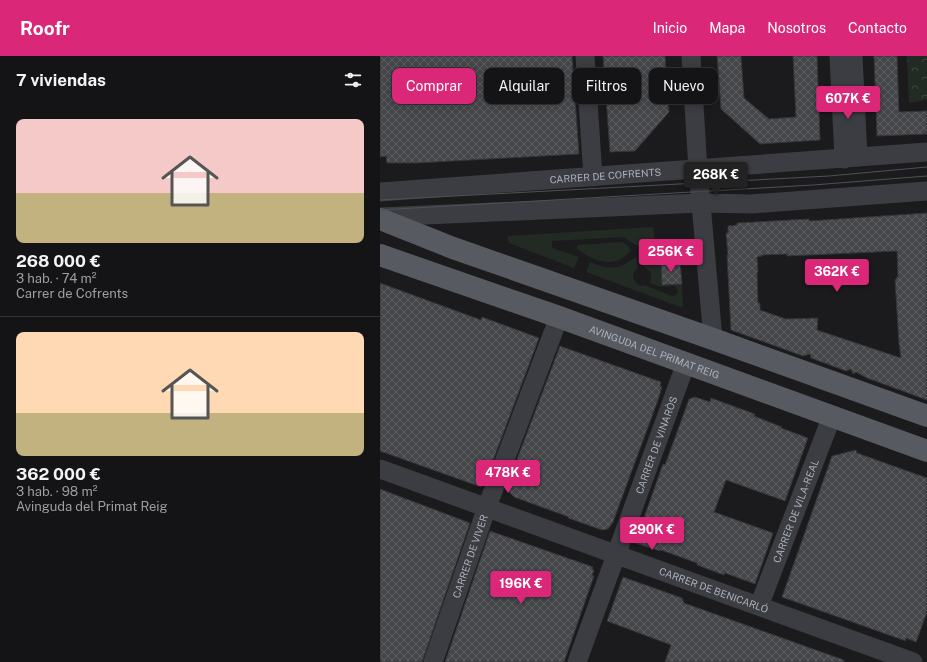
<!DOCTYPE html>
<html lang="es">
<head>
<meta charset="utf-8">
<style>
	:root { --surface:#141416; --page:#212123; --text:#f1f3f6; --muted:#9d9ea1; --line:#333335; --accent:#db2777 }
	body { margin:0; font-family:"Public Sans",sans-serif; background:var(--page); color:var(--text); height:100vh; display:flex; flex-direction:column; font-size:15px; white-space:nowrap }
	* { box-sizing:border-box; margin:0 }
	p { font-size:13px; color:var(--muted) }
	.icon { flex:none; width:22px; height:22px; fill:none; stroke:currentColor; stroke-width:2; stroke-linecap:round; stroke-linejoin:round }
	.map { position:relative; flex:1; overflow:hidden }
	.panel { display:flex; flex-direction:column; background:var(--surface); width:380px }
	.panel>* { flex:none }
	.hud { position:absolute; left:12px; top:12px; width:380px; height:36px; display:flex; gap:8px }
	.price { position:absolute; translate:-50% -34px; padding:0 9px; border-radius:4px; background:var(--accent); color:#fff; font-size:13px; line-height:26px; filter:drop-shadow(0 1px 2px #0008) }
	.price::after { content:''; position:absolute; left:50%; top:24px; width:12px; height:9px; margin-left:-6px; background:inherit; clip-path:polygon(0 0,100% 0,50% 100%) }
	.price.on { background:#222; color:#fff }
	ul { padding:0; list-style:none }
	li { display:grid; align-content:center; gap:8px; height:212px; padding:0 16px }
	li+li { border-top:1px solid var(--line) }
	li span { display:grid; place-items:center; height:124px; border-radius:8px; color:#555 }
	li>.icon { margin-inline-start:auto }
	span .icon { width:72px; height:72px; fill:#fffc; stroke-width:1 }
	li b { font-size:17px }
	h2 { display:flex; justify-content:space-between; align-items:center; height:48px; padding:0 16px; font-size:17px }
	.tag { padding:0 14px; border-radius:8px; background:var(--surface); box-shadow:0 2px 10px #0003,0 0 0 1px var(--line); font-size:14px; line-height:36px }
	.tag.on { background:var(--accent); color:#fff }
	header { display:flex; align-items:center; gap:24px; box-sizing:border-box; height:56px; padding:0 20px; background:var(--accent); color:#fff }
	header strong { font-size:19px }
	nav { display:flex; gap:22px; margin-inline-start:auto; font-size:14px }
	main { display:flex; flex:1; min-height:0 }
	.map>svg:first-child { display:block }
</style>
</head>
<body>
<header>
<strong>Roofr</strong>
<nav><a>Inicio</a><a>Mapa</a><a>Nosotros</a><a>Contacto</a></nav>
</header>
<main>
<section class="panel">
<h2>7 viviendas<svg class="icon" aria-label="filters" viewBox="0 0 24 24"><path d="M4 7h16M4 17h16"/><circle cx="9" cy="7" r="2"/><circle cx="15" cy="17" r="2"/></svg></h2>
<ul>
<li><span style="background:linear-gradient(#f6c9c9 60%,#c2b280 0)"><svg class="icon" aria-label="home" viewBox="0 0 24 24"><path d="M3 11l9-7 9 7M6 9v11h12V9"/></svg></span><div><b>268 000 €</b><p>3 hab. · 74 m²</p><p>Carrer de Cofrents</p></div></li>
<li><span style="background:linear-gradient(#ffd9b3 65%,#c2b280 0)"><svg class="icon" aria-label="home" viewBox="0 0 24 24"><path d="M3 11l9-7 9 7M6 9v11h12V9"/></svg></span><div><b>362 000 €</b><p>3 hab. · 98 m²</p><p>Avinguda del Primat Reig</p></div></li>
</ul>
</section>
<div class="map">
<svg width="547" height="606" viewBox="0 0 547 606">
	<defs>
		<pattern id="park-crowns" width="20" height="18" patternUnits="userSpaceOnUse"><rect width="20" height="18" fill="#222b23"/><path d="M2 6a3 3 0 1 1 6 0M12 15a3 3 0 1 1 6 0" fill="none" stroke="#3f4741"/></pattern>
		<pattern id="building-cross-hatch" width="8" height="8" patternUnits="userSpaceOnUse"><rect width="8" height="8" fill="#45464a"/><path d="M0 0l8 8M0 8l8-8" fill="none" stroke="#5d5e62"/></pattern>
	</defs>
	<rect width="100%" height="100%" fill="#1b1b1d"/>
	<polygon fill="url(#park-crowns)" points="527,0 547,0 547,43 545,44 529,47"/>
	<g fill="#222b23">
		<path d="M273,171l2,17c-19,2 -16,4 -31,-7l-72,4v7l27,9 -5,11 -65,-25 -2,-7z"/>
		<path d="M242,186l7,5 1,4c-15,19 -38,10 -53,-3l1,-3z"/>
		<path d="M276,200v7h5l2,22 19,-1 1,24 -97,-36 4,-10c12,5 23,9 35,2 4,-2 7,-5 11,-7l2,11 -4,4 -1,5c2,6 5,10 11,8l28,11 3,-1 3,-3 -3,-6 -15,1 -10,-4 1,-6v-5l-7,-5 -2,-10z"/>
	</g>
	<g fill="url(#building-cross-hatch)" stroke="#353539" fill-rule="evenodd">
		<polygon points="0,0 192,0 199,98 37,107 7,107 6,100 0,101"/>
		<polygon points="223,0 285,0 289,56 255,95 230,96"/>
		<polygon points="337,0 361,0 364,42 389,63 416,61 413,0 437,0 440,84 380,88 341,53"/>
		<polygon points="494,0 517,0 519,56 547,55 547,78 497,80"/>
		<path d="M547,157v187l-60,-22 -11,-6 -3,2 -2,-5 -5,2 -35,-13 -1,-4 -7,2 -72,-26 -4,-75h1l-2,-22h2v-7l9,-1v-2l72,-4v2zM517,195l1,25 -3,4 4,63 2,15 -84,-28 1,-12 -32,1 -26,-9v-7h-2l-1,-31h1l-1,-15 5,-1v-1l25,-1v2z"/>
		<polygon points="300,205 302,228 282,229 281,207"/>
		<polygon points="0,227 101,264 102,261 159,282 105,426 101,431 0,395"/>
		<polygon points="180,290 281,326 280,330 282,331 278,344 233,466 228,473 222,474 188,462 189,461 134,441 129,436 128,427"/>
		<polygon points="315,341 330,346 331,342 375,358 374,360 402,371 401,372 428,382 405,445 346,424 334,456 393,477 375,528 345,517 344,519 317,509 317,507 281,494 280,495 255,487 283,408 285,409 308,346 309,343"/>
		<polygon points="476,394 477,397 547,422 547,556 536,586 526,582 526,585 506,578 402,541 452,400"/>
		<polygon points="0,433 90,467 42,606 0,606"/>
		<polygon points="110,475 213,511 212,513 214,514 212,519 214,520 184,606 65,606"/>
		<polygon points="243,521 302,542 304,547 464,604 464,606 285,606 291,589 227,565"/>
	</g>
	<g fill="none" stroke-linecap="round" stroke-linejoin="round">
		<g stroke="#3b3d42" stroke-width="19">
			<polyline points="205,0 213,121"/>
			<polyline points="311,0 318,114 333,283"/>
			<polyline points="459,0 464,103"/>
			<polyline points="473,0 478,101"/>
			<path id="s1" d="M0,136l547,-40"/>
			<polyline points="0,161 321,147 371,148 547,135"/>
			<path id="s2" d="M0,413l533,193"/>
			<path id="s3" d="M379,550l73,-190"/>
			<path id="s4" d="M53,606l54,-155 72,-190"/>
			<path id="s5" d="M197,606l109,-299"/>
		</g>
		<g stroke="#575a61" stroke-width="22">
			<polyline points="0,163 73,192 333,283 547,360"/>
			<path id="s6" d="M0,199l179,62 368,134"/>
		</g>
		<g stroke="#4e5157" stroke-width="1">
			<polyline points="0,144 449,120 547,111"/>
			<polyline points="0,154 433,129 547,120"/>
		</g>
	</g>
	<g text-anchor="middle" stroke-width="3" stroke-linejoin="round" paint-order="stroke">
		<g font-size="10" fill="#adb2bc" stroke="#151618">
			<text dy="4" stroke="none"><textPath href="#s1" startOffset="226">CARRER DE COFRENTS</textPath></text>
			<text dy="4" stroke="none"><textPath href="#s6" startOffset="291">AVINGUDA DEL PRIMAT REIG</textPath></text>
			<text dy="4" stroke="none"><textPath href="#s5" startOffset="231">CARRER DE VINARÒS</textPath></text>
			<text dy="4" stroke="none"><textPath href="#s3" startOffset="102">CARRER DE VILA-REAL</textPath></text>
			<text dy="4" stroke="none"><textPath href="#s4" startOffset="112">CARRER DE VIVER</textPath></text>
			<text dy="4" stroke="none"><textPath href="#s2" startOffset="355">CARRER DE BENICARLÓ</textPath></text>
		</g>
	</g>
</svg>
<b class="price" style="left:468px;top:64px">607K €</b>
<b class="price on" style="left:336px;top:140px">268K €</b>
<b class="price" style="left:291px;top:217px">256K €</b>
<b class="price" style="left:457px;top:237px">362K €</b>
<b class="price" style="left:128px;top:438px">478K €</b>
<b class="price" style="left:272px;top:495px">290K €</b>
<b class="price" style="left:141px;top:549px">196K €</b>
<div class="hud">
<a class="tag on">Comprar</a>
<a class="tag">Alquilar</a>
<a class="tag">Filtros</a>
<a class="tag">Nuevo</a>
</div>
</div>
</main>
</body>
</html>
